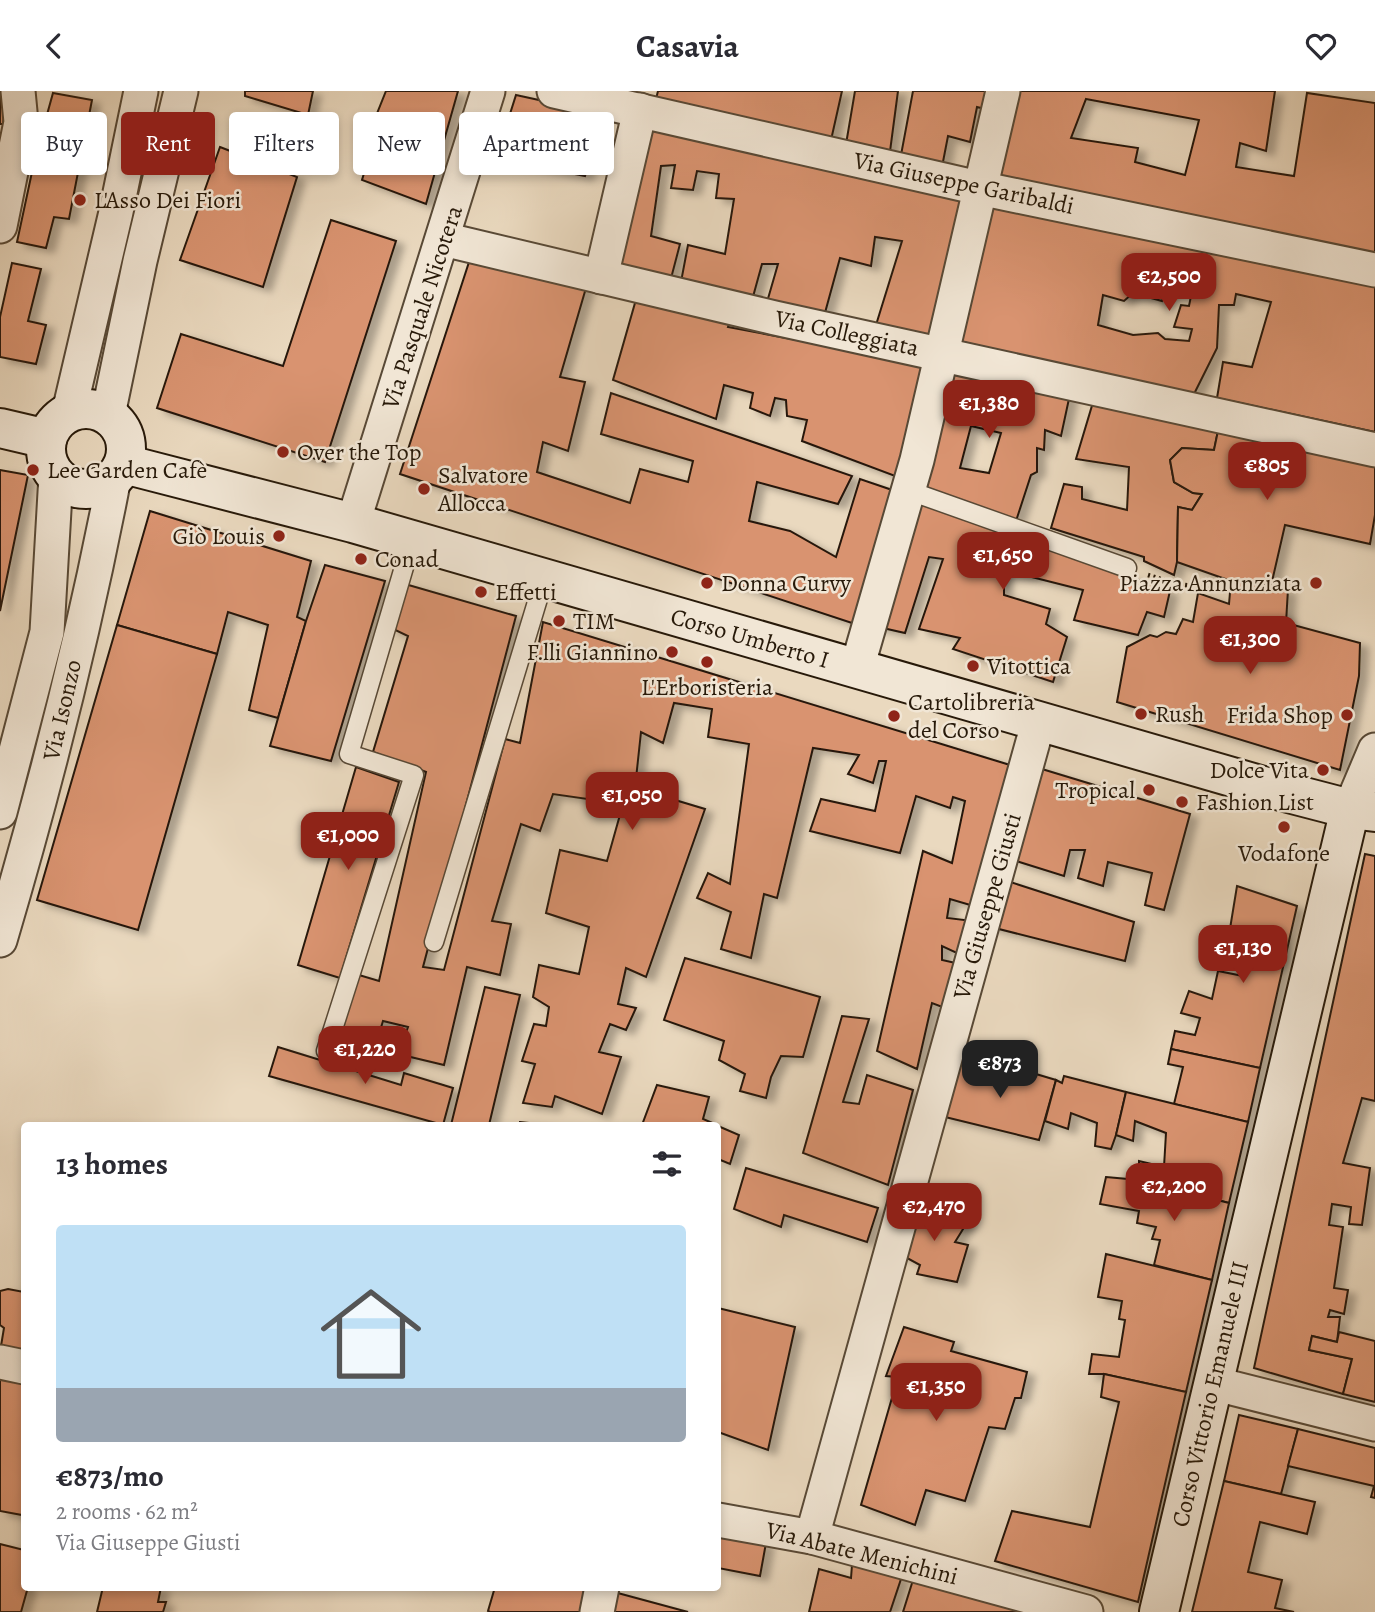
<!DOCTYPE html>
<html lang="en">
<head>
<meta charset="utf-8">
<style>
	:root { --surface:#fff; --page:#f2f2f3; --text:#2b2b33; --muted:#7c7c81; --line:#e1e1e2; --accent:#8f2418 }
	body { margin:0; font-family:Alegreya,serif; background:var(--page); color:var(--text); height:100vh; display:flex; flex-direction:column; font-size:26px; white-space:nowrap }
	* { box-sizing:border-box; margin:0 }
	p { font-size:23px; color:var(--muted) }
	.icon { flex:none; width:38px; height:38px; fill:none; stroke:currentColor; stroke-width:2; stroke-linecap:round; stroke-linejoin:round }
	.map { position:relative; flex:1; overflow:hidden }
	.side { position:absolute; left:21px; top:1031px; width:700px; height:469px; display:flex; flex-direction:column; background:var(--surface); border-radius:7px; box-shadow:0 4px 10px #0003 }
	.side>* { flex:none }
	.guide { position:absolute; left:21px; top:21px; width:700px; height:63px; display:flex; gap:14px }
	.price { position:absolute; translate:-50% -60px; padding:0 16px; border-radius:14px; background:var(--accent); color:#fff; font-size:23px; line-height:46px; filter:drop-shadow(0 2px 4px #0008) }
	.price::after { content:''; position:absolute; left:50%; top:42px; width:21px; height:16px; margin-left:-10px; background:inherit; clip-path:polygon(0 0,100% 0,50% 100%) }
	.price.selected { background:#222; color:#fff }
	ul { padding:0; list-style:none }
	li { display:grid; align-content:center; gap:14px; height:371px; padding:0 35px }
	li+li { border-top:2px solid var(--line) }
	li span { display:grid; place-items:center; height:217px; border-radius:7px; color:#555 }
	li>.icon { margin-inline-start:auto }
	span .icon { width:126px; height:126px; fill:#fffc; stroke-width:1 }
	li b { font-size:30px }
	h2 { display:flex; justify-content:space-between; align-items:center; height:84px; padding:0 35px; font-size:30px }
	.tag { padding:0 24px; border-radius:7px; background:var(--surface); box-shadow:0 4px 10px #0003; font-size:24px; line-height:63px }
	.tag.selected { background:var(--accent); color:#fff }
	header { display:flex; justify-content:space-between; align-items:center; height:91px; padding:0 35px; background:var(--surface); font-size:32px; font-weight:600 }
	.map>svg:first-child { display:block }
</style>
</head>
<body>
<header><svg class="icon" aria-label="back" viewBox="0 0 24 24"><path d="M15 5l-7 7 7 7"/></svg>Casavia<svg class="icon" aria-label="heart" viewBox="0 0 24 24"><path d="M12 20l-8-8c-3-5 5-10 8-4 3-6 11-1 8 4z"/></svg></header>
<div class="map">
<svg width="1375" height="1521" viewBox="0 0 1375 1521">
	<defs>
		<filter id="shadow"><feDropShadow dx="8" dy="4.5" stdDeviation="3.5" flood-color="#0004"/></filter>
	</defs>
	<rect width="100%" height="100%" fill="#ead9bf"/>
	<filter id="stains"><feTurbulence type="fractalNoise" baseFrequency=".00286" numOctaves="4"/><feColorMatrix values="0 0 0 0 .2 0 0 0 0 .09 0 0 0 0 .02 0 0 0 .5 -.17"/></filter>
	<radialGradient id="worn" r=".72"><stop offset=".6" stop-color="#630" stop-opacity="0"/><stop offset="1" stop-color="#630" stop-opacity=".3"/></radialGradient>
	<g fill="#d99370" stroke="#271909" stroke-width="2" fill-rule="evenodd" filter="url(#shadow)">
		<polygon points="0,0 8,0 3,33 0,33"/>
		<polygon points="245,0 313,0 308,24 245,5"/>
		<polygon points="386,0 458,0 426,113 362,89 372,56 383,59 390,38 372,35"/>
		<polygon points="658,0 842,0 829,58 654,16"/>
		<polygon points="855,0 898,0 889,68 845,59"/>
		<polygon points="913,0 994,0 989,19 977,16 970,51 948,45 942,76 901,64"/>
		<path d="M1014,0h261l-9,60 -26,-8 -4,24 58,9 13,-83 68,10v152l-382,-79zM1086,8l113,21 -14,55 -50,-13 3,-14 -67,-10z"/>
		<polygon points="53,2 92,9 69,128 54,126 46,157 17,151 35,67"/>
		<polygon points="516,4 603,23 585,85 496,67"/>
		<polygon points="646,35 965,108 938,247 876,234 902,150 875,146 871,175 840,167 823,229 765,218 778,173 762,173 751,213 680,196 688,154 725,163 734,108 716,107 719,83 697,80 693,99 671,97 675,74 661,75 651,145 680,153 669,195 613,177"/>
		<polygon points="220,56 297,86 263,196 180,169"/>
		<path d="M986,107l389,83v151l-158,-34 6,-36 29,5 19,-65 -35,-8 -2,11h-15l-2,43 -25,50 -237,-58zM1172,190l21,5 -4,20 -8,-1 -7,22 18,2 -3,12 -24,-2 -7,-6 -25,2 -35,-10 5,-30 21,6 9,-8 29,8z"/>
		<polygon points="331,129 396,150 325,371 157,317 181,243 283,275"/>
		<polygon points="471,165 588,190 560,286 585,291 568,360 543,351 537,381 630,412 640,378 688,391 693,370 601,343 611,302 852,385 838,413 757,391 749,430 790,440 836,466 860,388 898,401 855,533 400,383"/>
		<polygon points="12,172 41,178 28,230 46,234 36,273 0,266 0,226"/>
		<polygon points="637,205 732,225 728,236 930,274 903,388 802,350 807,329 787,325 786,309 775,307 770,325 750,317 753,302 724,294 716,328 613,289"/>
		<path d="M946,277l124,26 -9,42 -16,-6 -1,20 -7,-2v24l-6,3 -15,46 -97,-34zM971,335l30,7 -12,40 -29,-5z"/>
		<polygon points="1094,308 1219,335 1214,359 1182,357 1170,369 1174,391 1193,402 1202,403 1192,419 1178,416 1177,471 1174,484 1144,470 1144,466 1051,437 1064,393 1082,396 1082,408 1127,419 1129,376 1076,368"/>
		<polygon points="1219,335 1375,369 1375,424 1370,453 1285,434 1271,495 1231,490 1177,471 1178,416 1192,419 1202,403 1193,402 1174,391 1170,369 1182,357 1214,359"/>
		<polygon points="0,379 28,384 0,520"/>
		<polygon points="914,407 1019,447 1170,500 1164,526 1147,521 1138,544 1074,529 1083,499 1004,479 1004,504 1050,518 1046,533 1067,546 1053,591 953,558 960,547 919,538 943,468 929,466 905,542 874,535"/>
		<polygon points="150,420 311,470 297,526 306,530 278,627 249,619 268,534 228,521 217,563 117,534"/>
		<polygon points="325,474 385,490 331,670 270,655 306,530"/>
		<polygon points="1231,490 1288,498 1286,532 1360,552 1359,585 1340,679 1117,611 1127,556 1150,544 1157,546 1166,541 1176,543 1183,528 1193,531 1198,502 1229,513"/>
		<polygon points="405,493 516,525 423,876 444,879 505,648 520,652 543,531 1010,674 977,816 950,808 947,827 973,830 959,863 942,855 942,869 960,873 945,917 932,912 917,978 877,960 923,760 952,772 965,710 953,706 950,717 916,705 900,762 810,740 821,708 875,720 886,670 879,670 873,692 848,683 859,664 813,657 777,807 764,803 751,867 721,858 731,821 697,807 708,782 730,793 749,653 708,646 712,618 674,612 663,652 641,641 635,697 705,718 646,886 626,877 618,913 636,917 626,939 610,933 599,961 621,966 602,1023 555,1005 552,1016 523,1012 535,973 522,970 534,933 546,935 549,916 533,906 539,874 579,883 589,836 546,822 560,759 607,770 623,713 553,703 540,740 521,733 492,830 511,833 500,884 467,876 444,974 398,963 408,936 383,930 372,966 336,955 359,884 379,890 426,681 373,661 408,545 389,536"/>
		<polygon points="117,534 217,563 138,839 37,809"/>
		<polygon points="1032,675 1190,723 1164,819 1145,814 1152,782 1108,771 1103,795 1078,787 1085,759 1070,759 1064,785 1013,769"/>
		<polygon points="356,676 399,691 340,887 298,874"/>
		<polygon points="1365,763 1375,765 1375,1010 1362,1007 1343,1072 1370,1077 1362,1134 1349,1133 1351,1116 1332,1113 1329,1134 1343,1136 1334,1197 1348,1199 1344,1223 1330,1219 1328,1226 1340,1226 1337,1251 1312,1245 1309,1259 1352,1268 1343,1303 1254,1277"/>
		<polygon points="1004,789 1134,831 1125,870 987,835"/>
		<polygon points="1237,795 1297,815 1260,977 1171,958 1175,940 1195,944 1200,927 1181,922 1189,900 1212,908 1218,880 1243,885 1244,860 1227,856"/>
		<polygon points="685,867 820,906 803,966 781,965 771,986 766,1007 740,1000 745,983 719,969 724,950 664,929"/>
		<polygon points="485,896 520,904 489,1034 451,1034"/>
		<polygon points="842,925 869,928 843,1011 859,1013 867,984 913,999 888,1094 803,1062"/>
		<polygon points="278,956 401,994 404,982 453,997 443,1034 269,985"/>
		<polygon points="1171,958 1260,977 1248,1031 1174,1013 1183,976 1168,973"/>
		<polygon points="957,972 994,985 999,972 1056,989 1039,1049 941,1025"/>
		<polygon points="1064,985 1126,1001 1116,1044 1111,1058 1095,1055 1097,1032 1071,1022 1068,1038 1045,1030 1056,989 1062,992"/>
		<polygon points="657,994 709,1006 703,1028 717,1034 642,1034"/>
		<polygon points="1126,1001 1248,1031 1229,1112 1139,1089 1139,1070 1164,1076 1166,1042 1135,1030 1133,1050 1116,1044"/>
		<polygon points="520,1031 547,1034 520,1034"/>
		<polygon points="718,1035 739,1044 730,1073 718,1068"/>
		<polygon points="746,1077 878,1117 867,1151 784,1124 781,1136 734,1118"/>
		<polygon points="1106,1086 1139,1089 1229,1112 1212,1189 1154,1174 1160,1149 1152,1148 1156,1136 1137,1132 1139,1120 1100,1113"/>
		<polygon points="912,1113 968,1130 955,1151 968,1154 957,1191 917,1183 920,1174 896,1161"/>
		<polygon points="1106,1163 1212,1189 1186,1301 1104,1283 1089,1283 1092,1263 1119,1266 1125,1229 1119,1228 1122,1210 1098,1206"/>
		<polygon points="8,1198 24,1201 24,1267 0,1261 4,1237 0,1234 0,1200"/>
		<polygon points="718,1217 795,1236 768,1359 718,1341"/>
		<polygon points="904,1236 954,1251 951,1260 1027,1281 1021,1307 1015,1307 1005,1338 989,1336 965,1410 926,1399 915,1434 861,1414 898,1286 886,1285"/>
		<polygon points="1339,1241 1375,1250 1375,1311 1343,1303 1352,1268 1309,1259 1312,1245 1337,1251"/>
		<polygon points="0,1278 24,1283 24,1409 22,1424 0,1420"/>
		<polygon points="1104,1283 1186,1301 1138,1511 995,1470 1012,1420 1090,1436 1119,1311 1101,1306"/>
		<polygon points="1239,1324 1298,1338 1281,1403 1224,1390"/>
		<polygon points="1298,1338 1375,1357 1375,1407 1371,1406 1374,1395 1288,1375"/>
		<polygon points="1224,1390 1315,1411 1307,1443 1260,1431 1248,1481 1282,1489 1275,1517 1294,1521 1192,1521"/>
		<polygon points="718,1440 766,1452 760,1485 718,1477"/>
		<polygon points="0,1453 24,1459 24,1496 28,1496 21,1521 0,1521"/>
		<polygon points="852,1474 902,1485 890,1521 809,1521 819,1478 851,1487"/>
		<polygon points="913,1489 1021,1518 1020,1521 903,1521"/>
		<polygon points="103,1496 161,1496 158,1511 166,1511 163,1521 97,1521"/>
		<polygon points="495,1496 588,1496 582,1521 490,1521 488,1520"/>
		<polygon points="614,1501 688,1521 608,1521"/>
	</g>
	<g fill="none" stroke-linecap="round" stroke-linejoin="round">
		<defs>
			<g id="lane">
				<polyline points="907,399 1127,477"/>
				<polyline points="434,851 544,488"/>
				<polyline points="368,972 326,960 414,684 349,663 412,449"/>
			</g>
			<g id="street">
				<polyline points="554,0 979,97 1375,179"/>
				<polyline points="0,135 21,31 18,0"/>
				<polyline points="443,148 775,227 1375,359"/>
				<polyline points="601,186 640,19"/>
				<polyline points="69,321 116,121 141,0"/>
				<polyline points="108,324 140,170 181,0"/>
				<polyline points="353,432 488,0"/>
				<polyline points="857,577 917,369 1003,0"/>
				<polyline points="1350,718 1375,659"/>
				<polyline points="0,721 47,541 56,384"/>
				<path d="M0,849c45,-152 84,-306 114,-462"/>
				<polyline points="0,1271 24,1276"/>
				<polyline points="1212,1292 1375,1333"/>
				<polyline points="718,1429 812,1446 1086,1521"/>
				<polyline points="812,1446 1039,629"/>
				<polyline points="597,1521 602,1496"/>
			</g>
			<g id="secondary">
				<circle cx="86" cy="358" r="40"/>
				<polyline points="0,337 47,348"/>
				<polyline points="124,373 353,432 1277,699 1350,718 1375,721"/>
				<polyline points="1159,1521 1350,718"/>
			</g>
		</defs>
		<use href="#lane" stroke="#584936" stroke-width="21"/>
		<use href="#street" stroke="#584936" stroke-width="37"/>
		<use href="#secondary" stroke="#271909" stroke-width="42"/>
		<polyline stroke="#271909" stroke-width="4.5" stroke-dasharray="2 3.5" stroke-linecap="butt" points="1148,484 1177,493 1222,499"/>
		<use href="#lane" stroke="#f1e6d5" stroke-width="18"/>
		<use href="#street" stroke="#f1e6d5" stroke-width="33"/>
		<use href="#secondary" stroke="#f1e6d5" stroke-width="38"/>
	</g>
	<g fill="#8f2418" stroke="#f1e6d5" stroke-width="2.5">
		<circle cx="80" cy="109" r="7"/>
		<circle cx="283" cy="361" r="7"/>
		<circle cx="33" cy="379" r="7"/>
		<circle cx="424" cy="398" r="7"/>
		<circle cx="279" cy="445" r="7"/>
		<circle cx="361" cy="468" r="7"/>
		<circle cx="707" cy="492" r="7"/>
		<circle cx="1316" cy="492" r="7"/>
		<circle cx="481" cy="501" r="7"/>
		<circle cx="559" cy="530" r="7"/>
		<circle cx="672" cy="561" r="7"/>
		<circle cx="707" cy="571" r="7"/>
		<circle cx="973" cy="575" r="7"/>
		<circle cx="1141" cy="623" r="7"/>
		<circle cx="1347" cy="624" r="7"/>
		<circle cx="894" cy="625" r="7"/>
		<circle cx="1323" cy="679" r="7"/>
		<circle cx="1149" cy="699" r="7"/>
		<circle cx="1182" cy="711" r="7"/>
		<circle cx="1284" cy="736" r="7"/>
	</g>
	<g text-anchor="middle" stroke-width="5" stroke-linejoin="round" paint-order="stroke">
		<g font-size="24" fill="#271909" stroke="#f1e6d5">
			<text transform="translate(964 92) rotate(12)" y="8">Via Giuseppe Garibaldi</text>
			<text transform="translate(422 216) rotate(-72)" y="8">Via Pasquale Nicotera</text>
			<text transform="translate(847 242) rotate(12)" y="8">Via Colleggiata</text>
			<text transform="translate(750 547) rotate(16)" y="8">Corso Umberto I</text>
			<text transform="translate(62 619) rotate(-77)" y="8">Via Isonzo</text>
			<text transform="translate(987 815) rotate(-74)" y="8">Via Giuseppe Giusti</text>
			<text transform="translate(1210 1303) rotate(-77)" y="8">Corso Vittorio Emanuele III</text>
			<text transform="translate(862 1462) rotate(14)" y="8">Via Abate Menichini</text>
		</g>
		<g font-size="24" fill="#271909" stroke="#f1e6d5" text-anchor="start">
			<text x="94" y="117">L'Asso Dei Fiori</text>
			<text x="297" y="369">Over the Top</text>
			<text x="47" y="387">Lee Garden Cafè</text>
			<text x="438" y="392">Salvatore<tspan x="438" dy="28">Allocca</tspan></text>
			<text x="265" y="453" text-anchor="end">Giò Louis</text>
			<text x="375" y="476">Conad</text>
			<text x="721" y="500">Donna Curvy</text>
			<text x="1302" y="500" text-anchor="end">Piazza Annunziata</text>
			<text x="495" y="509">Effetti</text>
			<text x="573" y="538">TIM</text>
			<text x="658" y="569" text-anchor="end">F.lli Giannino</text>
			<text x="987" y="583">Vitottica</text>
			<text x="707" y="604" text-anchor="middle">L'Erboristeria</text>
			<text x="908" y="619">Cartolibreria<tspan x="908" dy="28">del Corso</tspan></text>
			<text x="1155" y="631">Rush</text>
			<text x="1333" y="632" text-anchor="end">Frida Shop</text>
			<text x="1309" y="687" text-anchor="end">Dolce Vita</text>
			<text x="1135" y="707" text-anchor="end">Tropical</text>
			<text x="1196" y="719">Fashion List</text>
			<text x="1284" y="770" text-anchor="middle">Vodafone</text>
		</g>
	</g>
	<rect width="100%" height="100%" filter="url(#stains)"/>
	<rect width="100%" height="100%" fill="url(#worn)"/>
</svg>
<b class="price" style="left:1169px;top:222px">€2,500</b>
<b class="price" style="left:989px;top:349px">€1,380</b>
<b class="price" style="left:1267px;top:411px">€805</b>
<b class="price" style="left:1003px;top:501px">€1,650</b>
<b class="price" style="left:1250px;top:585px">€1,300</b>
<b class="price" style="left:632px;top:741px">€1,050</b>
<b class="price" style="left:348px;top:781px">€1,000</b>
<b class="price" style="left:1243px;top:894px">€1,130</b>
<b class="price" style="left:365px;top:995px">€1,220</b>
<b class="price selected" style="left:1000px;top:1009px">€873</b>
<b class="price" style="left:1174px;top:1132px">€2,200</b>
<b class="price" style="left:934px;top:1152px">€2,470</b>
<b class="price" style="left:936px;top:1332px">€1,350</b>
<div class="guide">
<a class="tag">Buy</a>
<a class="tag selected">Rent</a>
<a class="tag">Filters</a>
<a class="tag">New</a>
<a class="tag">Apartment</a>
</div>
<section class="side">
<h2>13 homes<svg class="icon" aria-label="filters" viewBox="0 0 24 24"><path d="M4 7h16M4 17h16"/><circle cx="9" cy="7" r="2"/><circle cx="15" cy="17" r="2"/></svg></h2>
<ul>
<li><span style="background:linear-gradient(#bfe0f5 75%,#9aa5b1 0)"><svg class="icon" aria-label="home" viewBox="0 0 24 24"><path d="M3 11l9-7 9 7M6 9v11h12V9"/></svg></span><div><b>€873/mo</b><p>2 rooms · 62 m²</p><p>Via Giuseppe Giusti</p></div></li>
</ul>
</section>
</div>
</body>
</html>
